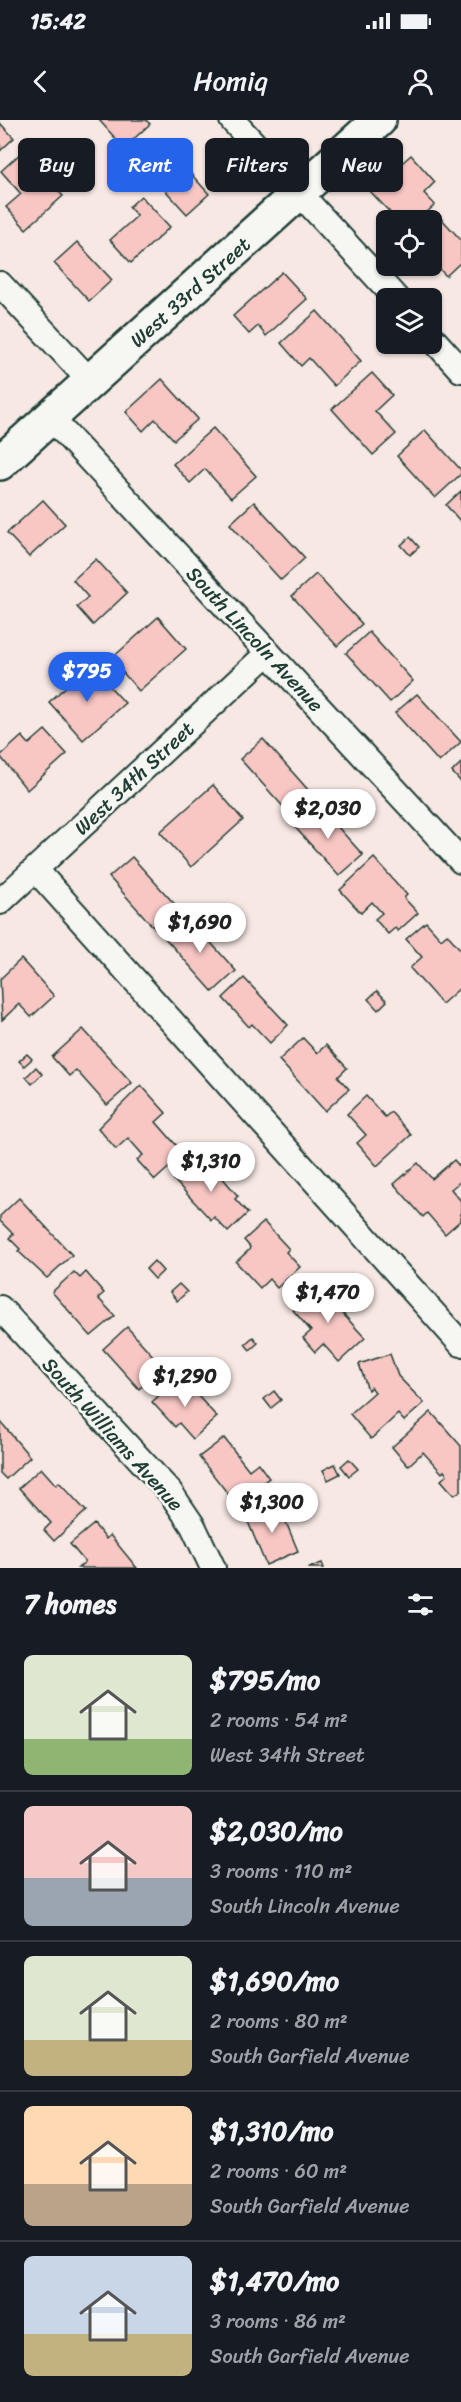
<!DOCTYPE html>
<html lang="en">
<head>
<meta charset="utf-8">
<style>
	:root { --surface:#171b24; --page:#242831; --text:#f1f3f6; --muted:#9ea1a6; --line:#363941; --accent:#2563eb }
	body { margin:0; font-family:Sriracha,sans-serif; background:var(--page); color:var(--text); height:100vh; display:flex; flex-direction:column; font-size:22px; white-space:nowrap }
	* { box-sizing:border-box; margin:0 }
	p { font-size:20px; color:var(--muted) }
	.icon { flex:none; width:33px; height:33px; fill:none; stroke:currentColor; stroke-width:2; stroke-linecap:round; stroke-linejoin:round }
	.map { position:relative; height:1448px; overflow:hidden }
	.details { display:flex; flex-direction:column; background:var(--surface); flex:1 }
	.details>* { flex:none }
	.guide { position:absolute; left:18px; top:18px; width:426px; height:54px; display:flex; gap:12px }
	.fabs { position:absolute; left:376px; top:90px; display:grid; gap:12px }
	.fabs a { display:grid; place-items:center; width:66px; height:66px; border-radius:9px; background:var(--surface); box-shadow:0 2px 4px #0004; font-size:30px }
	.price { position:absolute; translate:-50% -51px; padding:0 14px; border-radius:21px; background:#fff; color:#222; font-size:20px; line-height:39px; filter:drop-shadow(0 2px 3px #0008) }
	.price::after { content:''; position:absolute; left:50%; top:36px; width:18px; height:14px; margin-left:-9px; background:inherit; clip-path:polygon(0 0,100% 0,50% 100%) }
	.price.on { background:var(--accent); color:#fff }
	ul { padding:0; list-style:none }
	li { display:flex; align-items:center; gap:18px; height:150px; padding:0 24px }
	li+li { border-top:2px solid var(--line) }
	li span { display:grid; place-items:center; flex:none; width:168px; height:120px; border-radius:9px; color:#555 }
	li>.icon { margin-inline-start:auto }
	span .icon { width:72px; height:72px; fill:#fffc; stroke-width:1 }
	li b { font-size:26px }
	h2 { display:flex; justify-content:space-between; align-items:center; height:72px; padding:0 24px; font-size:26px }
	.chip { padding:0 21px; border-radius:9px; background:var(--surface); box-shadow:0 2px 4px #0004; font-size:21px; line-height:54px }
	.chip.on { background:var(--accent); color:#fff }
	.status { display:flex; justify-content:space-between; align-items:center; height:42px; padding:0 30px; background:var(--surface); direction:ltr }
	.status svg { height:16px; fill:currentColor }
	header { display:flex; justify-content:space-between; align-items:center; height:78px; padding:0 24px; background:var(--surface); font-size:27px; font-weight:600 }
	.map>svg:first-child { display:block }
</style>
</head>
<body>
<div class="status"><b>15:42</b><svg viewBox="0 0 49 12"><path d="M0 12V9h3v3zM5 12V6h3v6zM10 12V3h3v9zM15 12V0h3v12zM26 1h20v11H26zM47 4h2v5h-2z"/></svg></div>
<header><svg class="icon" aria-label="back" viewBox="0 0 24 24"><path d="M15 5l-7 7 7 7"/></svg>Homiq<svg class="icon" aria-label="person" viewBox="0 0 24 24"><circle cx="12" cy="8" r="4"/><path d="M4 21q1-7 8-7t8 7"/></svg></header>
<div class="map">
<svg width="461" height="1448" viewBox="0 0 461 1448">
	<rect width="100%" height="100%" fill="#f7e8e4"/>
	<filter id="ink" filterUnits="userSpaceOnUse"><feTurbulence type="fractalNoise" baseFrequency=".0167" numOctaves="2"/><feDisplacementMap in="SourceGraphic" scale="12" xChannelSelector="R" yChannelSelector="G"/><feConvolveMatrix kernelMatrix="1 2 1 2 8 2 1 2 1" color-interpolation-filters="sRGB"/></filter>
	<g filter="url(#ink)">
		<g fill="#f8c7c4" stroke="#1f3d34" stroke-width="1.5">
			<polygon points="99,0 146,0 150,4 124,28"/>
			<polygon points="0,3 14,18 0,31"/>
			<polygon points="164,24 209,74 187,94 141,44"/>
			<polygon points="23,31 63,76 26,109 6,87 21,74 1,51"/>
			<polygon points="411,35 435,62 424,73 435,85 418,100 397,100 370,71"/>
			<polygon points="141,76 170,107 131,143 110,120 137,96 129,87"/>
			<polygon points="439,96 461,120 461,142 446,156 432,141 432,103"/>
			<polygon points="77,122 112,160 89,181 54,143"/>
			<polygon points="282,152 307,179 266,216 258,206 249,214 233,196"/>
			<polygon points="317,191 361,241 334,266 309,238 301,246 281,223"/>
			<polygon points="372,253 392,275 375,291 396,314 373,335 332,289"/>
			<polygon points="162,259 198,299 174,320 155,299 143,311 126,292"/>
			<polygon points="213,308 256,356 231,378 205,349 190,363 173,344"/>
			<polygon points="425,310 461,350 461,354 435,378 397,336"/>
			<polygon points="461,371 461,402 446,385"/>
			<polygon points="43,380 65,404 29,437 7,413"/>
			<polygon points="254,382 305,438 281,460 230,404"/>
			<polygon points="410,417 419,427 410,435 401,425"/>
			<polygon points="96,439 127,473 93,505 77,487 88,477 73,460"/>
			<polygon points="316,454 362,504 337,526 292,476"/>
			<polygon points="158,497 186,529 139,571 111,539"/>
			<polygon points="369,512 413,561 390,582 346,533"/>
			<polygon points="90,545 125,583 83,620 49,582"/>
			<polygon points="417,574 461,622 439,642 395,593"/>
			<polygon points="45,610 67,634 27,670 0,636 22,616 29,624"/>
			<polygon points="263,619 310,672 288,692 240,639"/>
			<polygon points="461,643 461,662 452,652"/>
			<polygon points="213,665 243,700 191,747 160,712"/>
			<polygon points="317,684 363,735 339,756 293,705"/>
			<polygon points="132,737 179,789 156,810 109,757"/>
			<polygon points="374,738 407,775 404,778 418,793 398,811 395,808 388,814 375,799 382,793 372,782 361,793 340,770"/>
			<polygon points="188,797 236,851 213,872 165,818"/>
			<polygon points="426,802 441,819 447,814 461,830 461,867 442,884 410,848 422,837 406,819"/>
			<polygon points="21,839 54,876 31,897 19,884 2,900 0,859"/>
			<polygon points="244,858 288,905 270,923 252,904 249,907 223,878"/>
			<polygon points="377,871 387,881 378,890 368,879"/>
			<polygon points="83,909 132,963 107,985 76,950 69,956 52,937"/>
			<polygon points="303,918 317,933 326,925 347,948 338,957 349,969 325,991 279,940"/>
			<polygon points="27,934 32,939 24,946 19,941"/>
			<polygon points="36,947 42,954 32,964 26,957"/>
			<polygon points="141,965 166,993 156,1002 184,1034 155,1060 137,1040 143,1035 128,1018 116,1029 98,1008"/>
			<polygon points="366,976 385,997 391,992 411,1015 377,1046 357,1023 366,1015 347,994"/>
			<polygon points="202,1034 238,1076 235,1079 248,1093 228,1112 214,1097 211,1100 174,1060"/>
			<polygon points="454,1040 461,1048 461,1061 451,1069 461,1081 461,1100 445,1114 427,1093 423,1097 394,1064 418,1043 432,1059"/>
			<polygon points="19,1078 72,1135 47,1158 18,1131 20,1129 9,1118 13,1114 0,1101 0,1096"/>
			<polygon points="264,1102 289,1129 286,1132 300,1147 277,1168 269,1159 260,1168 236,1142 249,1130 250,1127 244,1120"/>
			<polygon points="154,1141 163,1151 155,1159 146,1149"/>
			<polygon points="74,1152 80,1158 86,1152 104,1173 98,1178 115,1196 91,1216 52,1172"/>
			<polygon points="179,1164 187,1172 177,1181 170,1172"/>
			<polygon points="322,1164 339,1182 335,1185 365,1218 339,1242 323,1224 315,1232 303,1218 311,1211 293,1190"/>
			<polygon points="127,1207 163,1247 139,1269 103,1229"/>
			<polygon points="253,1217 258,1223 250,1230 245,1224"/>
			<polygon points="390,1234 398,1256 424,1283 404,1301 398,1294 371,1319 350,1294 375,1272 371,1267 368,1270 359,1244"/>
			<polygon points="180,1256 217,1297 193,1319 179,1303 175,1307 152,1282"/>
			<polygon points="274,1271 281,1280 271,1288 264,1279"/>
			<polygon points="431,1292 461,1326 461,1371 454,1375 441,1360 447,1355 444,1351 442,1353 423,1332 408,1346 392,1327"/>
			<polygon points="0,1301 30,1337 6,1359 0,1353"/>
			<polygon points="224,1318 249,1350 258,1343 269,1358 236,1384 199,1337"/>
			<polygon points="349,1339 358,1349 349,1356 341,1346"/>
			<polygon points="335,1344 340,1354 328,1360 323,1350"/>
			<polygon points="41,1348 56,1365 59,1362 86,1391 54,1421 44,1410 51,1403 19,1368"/>
			<polygon points="278,1383 298,1431 266,1445 246,1397"/>
			<polygon points="94,1404 106,1419 110,1415 137,1448 78,1448 85,1442 70,1424"/>
			<polygon points="322,1443 324,1448 308,1448"/>
		</g>
		<g fill="none" stroke-linecap="round" stroke-linejoin="round">
			<defs>
				<g id="street">
					<polyline points="232,0 396,178"/>
					<polyline points="0,164 91,262"/>
					<polyline points="432,218 461,250"/>
					<polyline points="50,297 461,741"/>
					<polyline points="36,750 461,1224"/>
					<polyline points="0,782 268,533"/>
					<polyline points="0,1188 170,1372 193,1406 213,1448"/>
				</g>
				<polyline id="secondary" points="0,343 379,0"/>
			</defs>
			<use href="#street" stroke="#1f3d34" stroke-width="28"/>
			<use href="#secondary" stroke="#1f3d34" stroke-width="38"/>
			<use href="#street" stroke="#f6f6f2" stroke-width="24"/>
			<use href="#secondary" stroke="#f6f6f2" stroke-width="33"/>
		</g>
	</g>
	<g text-anchor="middle" stroke-width="5" stroke-linejoin="round" paint-order="stroke">
		<g font-size="20" fill="#1f3d34" stroke="#f6f6f2">
			<text transform="translate(190 172) rotate(-42)" y="7">West 33rd Street</text>
			<text transform="translate(255 519) rotate(47)" y="7">South Lincoln Avenue</text>
			<text transform="translate(134 658) rotate(-43)" y="7">West 34th Street</text>
			<text transform="translate(113 1314) rotate(48)" y="7">South Williams Avenue</text>
		</g>
	</g>
</svg>
<div class="fabs">
<a><svg class="icon" aria-label="locate" viewBox="0 0 24 24"><circle cx="12" cy="12" r="6"/><path d="M12 2v4M12 18v4M2 12h4M18 12h4"/></svg></a>
<a><svg class="icon" aria-label="layers" viewBox="0 0 24 24"><path d="M12 4l9 5-9 5-9-5zM3 14l9 5 9-5"/></svg></a>
</div>
<b class="price on" style="left:87px;top:583px">$795</b>
<b class="price" style="left:328px;top:720px">$2,030</b>
<b class="price" style="left:200px;top:834px">$1,690</b>
<b class="price" style="left:211px;top:1073px">$1,310</b>
<b class="price" style="left:328px;top:1204px">$1,470</b>
<b class="price" style="left:185px;top:1288px">$1,290</b>
<b class="price" style="left:272px;top:1414px">$1,300</b>
<div class="guide">
<a class="chip">Buy</a>
<a class="chip on">Rent</a>
<a class="chip">Filters</a>
<a class="chip">New</a>
</div>
</div>
<section class="details">
<h2>7 homes<svg class="icon" aria-label="filters" viewBox="0 0 24 24"><path d="M4 7h16M4 17h16"/><circle cx="9" cy="7" r="2"/><circle cx="15" cy="17" r="2"/></svg></h2>
<ul>
<li><span style="background:linear-gradient(#dfe7d0 70%,#8fb573 0)"><svg class="icon" aria-label="home" viewBox="0 0 24 24"><path d="M3 11l9-7 9 7M6 9v11h12V9"/></svg></span><div><b>$795/mo</b><p>2 rooms · 54 m²</p><p>West 34th Street</p></div></li>
<li><span style="background:linear-gradient(#f6c9c9 60%,#9aa5b1 0)"><svg class="icon" aria-label="home" viewBox="0 0 24 24"><path d="M3 11l9-7 9 7M6 9v11h12V9"/></svg></span><div><b>$2,030/mo</b><p>3 rooms · 110 m²</p><p>South Lincoln Avenue</p></div></li>
<li><span style="background:linear-gradient(#dfe7d0 70%,#c2b280 0)"><svg class="icon" aria-label="home" viewBox="0 0 24 24"><path d="M3 11l9-7 9 7M6 9v11h12V9"/></svg></span><div><b>$1,690/mo</b><p>2 rooms · 80 m²</p><p>South Garfield Avenue</p></div></li>
<li><span style="background:linear-gradient(#ffd9b3 65%,#b9a48a 0)"><svg class="icon" aria-label="home" viewBox="0 0 24 24"><path d="M3 11l9-7 9 7M6 9v11h12V9"/></svg></span><div><b>$1,310/mo</b><p>2 rooms · 60 m²</p><p>South Garfield Avenue</p></div></li>
<li><span style="background:linear-gradient(#c9d6e8 65%,#c2b280 0)"><svg class="icon" aria-label="home" viewBox="0 0 24 24"><path d="M3 11l9-7 9 7M6 9v11h12V9"/></svg></span><div><b>$1,470/mo</b><p>3 rooms · 86 m²</p><p>South Garfield Avenue</p></div></li>
</ul>
</section>
</body>
</html>
